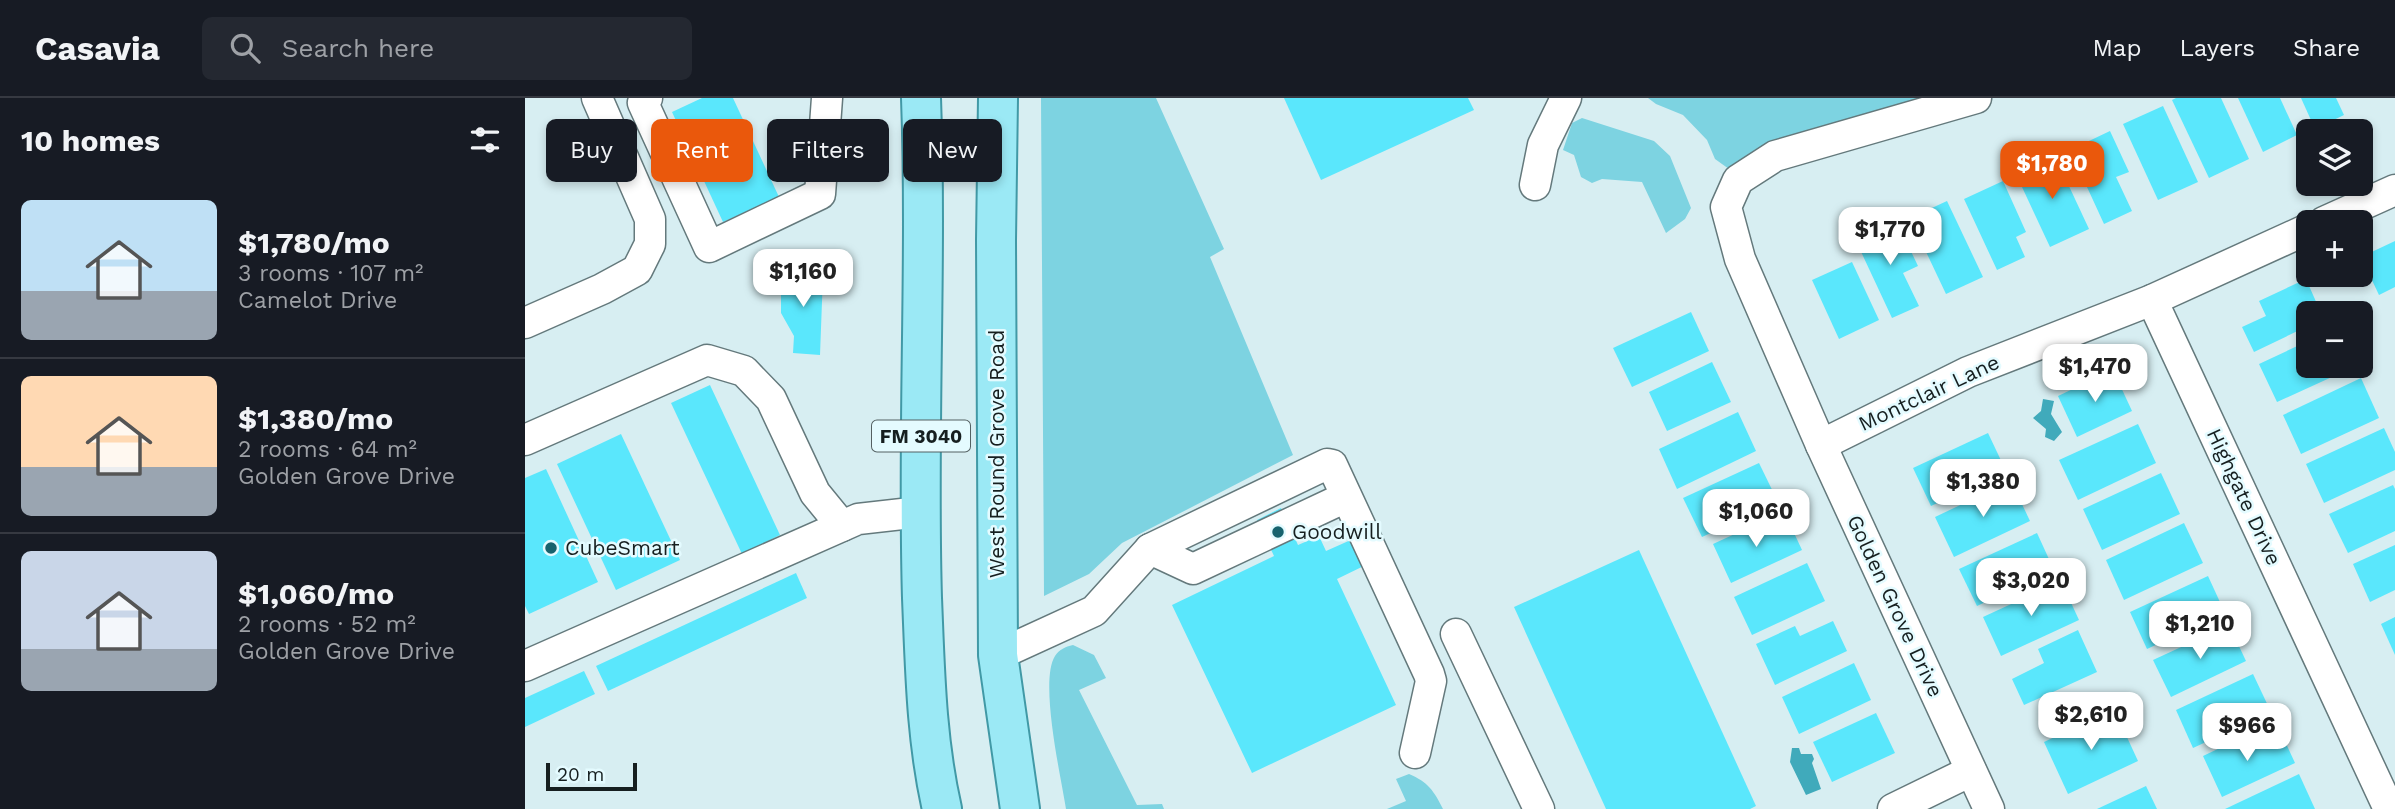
<!DOCTYPE html>
<html lang="en">
<head>
<meta charset="utf-8">
<style>
	:root { --surface:#171b24; --page:#242831; --text:#f1f3f6; --muted:#9ea1a6; --line:#363941; --accent:#ea580c }
	body { margin:0; font-family:"Work Sans",sans-serif; background:var(--page); color:var(--text); height:100vh; display:flex; flex-direction:column; font-size:26px; white-space:nowrap }
	* { box-sizing:border-box; margin:0 }
	p { font-size:23px; color:var(--muted) }
	.icon { flex:none; width:38px; height:38px; fill:none; stroke:currentColor; stroke-width:2; stroke-linecap:round; stroke-linejoin:round }
	.map { position:relative; flex:1; overflow:hidden }
	.sheet { display:flex; flex-direction:column; background:var(--surface); width:525px }
	.sheet>* { flex:none }
	.hud { position:absolute; left:21px; top:21px; width:665px; height:63px; display:flex; gap:14px }
	.controls { position:absolute; left:1771px; top:21px; display:grid; gap:14px }
	.controls a { display:grid; place-items:center; width:77px; height:77px; border-radius:10px; background:var(--surface); box-shadow:0 4px 10px #0003; font-size:35px }
	.scale { position:absolute; left:21px; bottom:18px; width:91px; box-sizing:border-box; padding-left:7px; border:4px solid #161f20; border-top:0; font-size:19px; line-height:24px; white-space:nowrap; color:#161f20; -webkit-text-stroke:5px #e4fbff; paint-order:stroke }
	.price { position:absolute; translate:-50% -60px; padding:0 16px; border-radius:14px; background:#fff; color:#222; font-size:23px; line-height:46px; filter:drop-shadow(0 2px 4px #0008) }
	.price::after { content:''; position:absolute; left:50%; top:42px; width:21px; height:16px; margin-left:-10px; background:inherit; clip-path:polygon(0 0,100% 0,50% 100%) }
	.price.selected { background:var(--accent); color:#fff }
	ul { padding:0; list-style:none }
	li { display:flex; align-items:center; gap:21px; height:175px; padding:0 21px }
	li+li { border-top:2px solid var(--line) }
	li span { display:grid; place-items:center; flex:none; width:196px; height:140px; border-radius:10px; color:#555 }
	li>.icon { margin-inline-start:auto }
	span .icon { width:84px; height:84px; fill:#fffc; stroke-width:1 }
	li b { font-size:30px }
	h2 { display:flex; justify-content:space-between; align-items:center; height:84px; padding:0 21px; font-size:30px }
	.tag { padding:0 24px; border-radius:10px; background:var(--surface); box-shadow:0 4px 10px #0003; font-size:24px; line-height:63px }
	.tag.selected { background:var(--accent); color:#fff }
	header { display:flex; align-items:center; gap:42px; box-sizing:border-box; height:98px; padding:0 35px; background:var(--surface); border-bottom:2px solid var(--line) }
	header strong { font-size:33px }
	nav { display:flex; gap:38px; margin-inline-start:auto; font-size:24px }
	.search { width:490px; height:63px; background:var(--page); display:flex; align-items:center; gap:18px; box-sizing:border-box; padding:0 24px; border-radius:10px; color:var(--muted); font-size:26px }
	main { display:flex; flex:1; min-height:0 }
	.map>svg:first-child { display:block }
</style>
</head>
<body>
<header>
<strong>Casavia</strong>
<div class="search"><svg class="icon" aria-label="search" viewBox="0 0 24 24"><circle cx="10" cy="10" r="6"/><path d="M15 15l6 6"/></svg>Search here</div>
<nav><a>Map</a><a>Layers</a><a>Share</a></nav>
</header>
<main>
<section class="sheet">
<h2>10 homes<svg class="icon" aria-label="filters" viewBox="0 0 24 24"><path d="M4 7h16M4 17h16"/><circle cx="9" cy="7" r="2"/><circle cx="15" cy="17" r="2"/></svg></h2>
<ul>
<li><span style="background:linear-gradient(#bfe0f5 65%,#9aa5b1 0)"><svg class="icon" aria-label="home" viewBox="0 0 24 24"><path d="M3 11l9-7 9 7M6 9v11h12V9"/></svg></span><div><b>$1,780/mo</b><p>3 rooms · 107 m²</p><p>Camelot Drive</p></div></li>
<li><span style="background:linear-gradient(#ffd9b3 65%,#9aa5b1 0)"><svg class="icon" aria-label="home" viewBox="0 0 24 24"><path d="M3 11l9-7 9 7M6 9v11h12V9"/></svg></span><div><b>$1,380/mo</b><p>2 rooms · 64 m²</p><p>Golden Grove Drive</p></div></li>
<li><span style="background:linear-gradient(#c9d6e8 70%,#9aa5b1 0)"><svg class="icon" aria-label="home" viewBox="0 0 24 24"><path d="M3 11l9-7 9 7M6 9v11h12V9"/></svg></span><div><b>$1,060/mo</b><p>2 rooms · 52 m²</p><p>Golden Grove Drive</p></div></li>
</ul>
</section>
<div class="map">
<svg width="1870" height="711" viewBox="0 0 1870 711">
	<rect width="100%" height="100%" fill="#d7eef2"/>
	<g fill="#7dd3e1">
		<polygon points="516,0 631,0 699,151 685,159 768,357 597,445 564,476 519,498"/>
		<polygon points="1123,0 1418,0 1204,71 1190,61 1182,42 1158,17 1131,6"/>
		<polygon points="1057,20 1129,43 1145,58 1166,110 1160,121 1141,135 1117,84 1077,81 1067,85 1056,79 1049,57 1038,52 1047,25"/>
		<path d="M548,547l21,10 12,23 -27,12 58,115 25,-1 2,5h-98c-5,-32 -27,-128 -11,-153 5,-7 10,-9 18,-11z"/>
		<path d="M884,676c19,8 25,17 34,35h-56l19,-8 -10,-22z"/>
	</g>
	<g fill="#40aabb">
		<polygon points="1518,301 1529,303 1526,316 1537,334 1529,343 1520,339 1521,331 1508,320 1516,313"/>
		<polygon points="1267,650 1274,650 1276,656 1287,656 1289,661 1287,665 1296,691 1281,697 1265,664"/>
	</g>
	<g fill="#5ae7fc">
		<polygon points="177,0 208,0 254,99 198,124 147,14"/>
		<polygon points="759,0 943,0 949,12 796,82"/>
		<polygon points="1651,0 1696,0 1724,61 1684,80 1647,2"/>
		<polygon points="1713,0 1755,0 1772,37 1738,54"/>
		<polygon points="1776,0 1811,0 1819,17 1790,31"/>
		<polygon points="1638,8 1673,84 1633,102 1598,26"/>
		<polygon points="1585,33 1604,74 1591,79 1607,113 1579,126 1545,52"/>
		<polygon points="1529,56 1564,131 1525,149 1490,74"/>
		<polygon points="1478,83 1501,134 1491,139 1500,159 1472,172 1439,101"/>
		<polygon points="1422,103 1458,179 1421,196 1385,120"/>
		<polygon points="1372,124 1393,168 1378,175 1394,208 1367,220 1331,143"/>
		<polygon points="1870,143 1870,189 1854,197 1836,159"/>
		<polygon points="1327,164 1354,222 1314,241 1287,182"/>
		<polygon points="256,171 298,177 295,257 268,255 269,238 256,215"/>
		<polygon points="1781,181 1796,215 1783,215 1783,228 1729,254 1717,229 1741,218 1734,203"/>
		<polygon points="1166,214 1184,253 1107,289 1088,250"/>
		<polygon points="1783,243 1783,268 1831,268 1752,304 1734,266"/>
		<polygon points="1187,264 1206,304 1142,333 1124,294"/>
		<polygon points="1588,272 1607,313 1552,339 1533,298"/>
		<polygon points="1836,280 1854,320 1776,356 1758,317"/>
		<polygon points="185,287 255,437 217,456 146,305"/>
		<polygon points="1213,314 1231,353 1152,391 1134,351"/>
		<polygon points="1613,326 1631,365 1553,402 1534,362"/>
		<polygon points="1859,330 1870,354 1870,372 1799,405 1781,366"/>
		<polygon points="1463,335 1481,373 1406,408 1388,370"/>
		<polygon points="96,336 155,462 91,492 32,366"/>
		<polygon points="1234,365 1253,404 1177,439 1158,400"/>
		<polygon points="21,371 73,484 4,516 0,508 0,380"/>
		<polygon points="1636,375 1655,416 1577,452 1558,411"/>
		<polygon points="1486,383 1505,423 1429,459 1410,419"/>
		<polygon points="1868,387 1870,391 1870,433 1823,455 1804,416"/>
		<polygon points="756,410 773,447 794,438 801,453 837,437 849,463 812,481 871,607 727,675 647,507 749,458 732,422"/>
		<polygon points="1263,422 1277,452 1206,485 1188,446 1238,423 1242,432"/>
		<polygon points="1659,425 1678,465 1599,502 1581,462"/>
		<polygon points="1512,435 1529,472 1452,508 1434,471"/>
		<polygon points="1870,447 1870,492 1845,504 1828,466"/>
		<polygon points="1114,452 1231,708 1225,711 1081,711 989,509"/>
		<polygon points="1282,465 1300,503 1227,537 1209,499"/>
		<polygon points="271,475 282,500 83,593 71,568"/>
		<polygon points="1683,478 1700,515 1622,551 1605,514"/>
		<polygon points="1536,483 1554,522 1476,558 1458,519"/>
		<polygon points="1870,519 1870,557 1856,526"/>
		<polygon points="1308,523 1322,553 1250,587 1231,546 1270,528 1275,538"/>
		<polygon points="1704,527 1721,563 1646,599 1628,562"/>
		<polygon points="1553,532 1572,574 1499,607 1487,581 1519,565 1513,551"/>
		<polygon points="1329,565 1346,602 1274,636 1257,599"/>
		<polygon points="59,573 70,596 0,629 0,600"/>
		<polygon points="1728,576 1746,614 1668,650 1651,612"/>
		<polygon points="1589,611 1613,663 1543,696 1519,644"/>
		<polygon points="1351,615 1370,655 1307,684 1288,644"/>
		<polygon points="1757,637 1770,665 1697,699 1678,658 1718,639 1724,652"/>
		<polygon points="1774,676 1790,711 1700,711"/>
		<polygon points="1621,688 1632,711 1572,711"/>
	</g>
	<g fill="none" stroke-linecap="round" stroke-linejoin="round">
		<defs>
			<g id="minor">
				<polyline points="122,0 118,5 184,149 295,96 302,0"/>
				<polyline points="1451,0 1250,58 1213,82 1201,109 1215,161 1296,347 1464,711"/>
				<polyline points="1010,87 1018,47 1041,0"/>
				<polyline points="1799,124 1870,92"/>
				<polyline points="1627,202 1864,711"/>
				<polyline points="0,225 77,191 112,172 125,146 125,121 72,0"/>
				<polyline points="0,342 182,262 219,273 246,301 290,395 317,428"/>
				<polyline points="1296,347 1443,274 1627,202 1783,131"/>
				<polyline points="625,451 668,471 821,399"/>
				<polyline points="931,536 1014,711"/>
				<polyline points="473,557 569,513 625,451 802,366 807,367 904,576 906,583 890,655"/>
				<polyline points="0,568 333,421 395,414"/>
				<polyline points="1368,711 1446,673"/>
			</g>
			<g id="major">
				<path d="M396,0c6,166 -4,333 1,500 3,71 4,141 20,211"/>
				<polyline points="473,0 471,142 473,557 495,711"/>
			</g>
		</defs>
		<use href="#minor" stroke="#64797c" stroke-width="33"/>
		<use href="#major" stroke="#4199a6" stroke-width="42"/>
		<use href="#minor" stroke="#fff" stroke-width="30"/>
		<use href="#major" stroke="#9be9f5" stroke-width="38"/>
	</g>
	<g fill="#17636e" stroke="#e4fbff" stroke-width="2.5">
		<circle cx="753" cy="434" r="7"/>
		<circle cx="26" cy="450" r="7"/>
	</g>
	<g text-anchor="middle" stroke-width="5" stroke-linejoin="round" paint-order="stroke">
		<rect fill="#e4fbff" stroke="#546163" stroke-width="2" x="347" y="322.5" width="98" height="31" rx="5"/>
		<g font-size="19" font-weight="bold" fill="#161f20">
			<text x="396" y="345">FM 3040</text>
		</g>
		<g font-size="21" fill="#161f20" stroke="#e4fbff">
			<text transform="translate(1404 295) rotate(-25)" y="7">Montclair Lane</text>
			<text transform="translate(472 356) rotate(-90)" y="7">West Round Grove Road</text>
			<text transform="translate(1719 399) rotate(65)" y="7">Highgate Drive</text>
			<text transform="translate(1370 508) rotate(65)" y="7">Golden Grove Drive</text>
		</g>
		<g font-size="21" fill="#161f20" stroke="#e4fbff" text-anchor="start">
			<text x="767" y="441">Goodwill</text>
			<text x="40" y="457">CubeSmart</text>
		</g>
	</g>
</svg>
<div class="controls">
<a><svg class="icon" aria-label="layers" viewBox="0 0 24 24"><path d="M12 4l9 5-9 5-9-5zM3 14l9 5 9-5"/></svg></a>
<a>+</a>
<a>−</a>
</div>
<div class="scale">20 m</div>
<b class="price selected" style="left:1527px;top:103px">$1,780</b>
<b class="price" style="left:1365px;top:169px">$1,770</b>
<b class="price" style="left:278px;top:211px">$1,160</b>
<b class="price" style="left:1570px;top:306px">$1,470</b>
<b class="price" style="left:1458px;top:421px">$1,380</b>
<b class="price" style="left:1231px;top:451px">$1,060</b>
<b class="price" style="left:1506px;top:520px">$3,020</b>
<b class="price" style="left:1675px;top:563px">$1,210</b>
<b class="price" style="left:1566px;top:654px">$2,610</b>
<b class="price" style="left:1722px;top:665px">$966</b>
<div class="hud">
<a class="tag">Buy</a>
<a class="tag selected">Rent</a>
<a class="tag">Filters</a>
<a class="tag">New</a>
</div>
</div>
</main>
</body>
</html>
